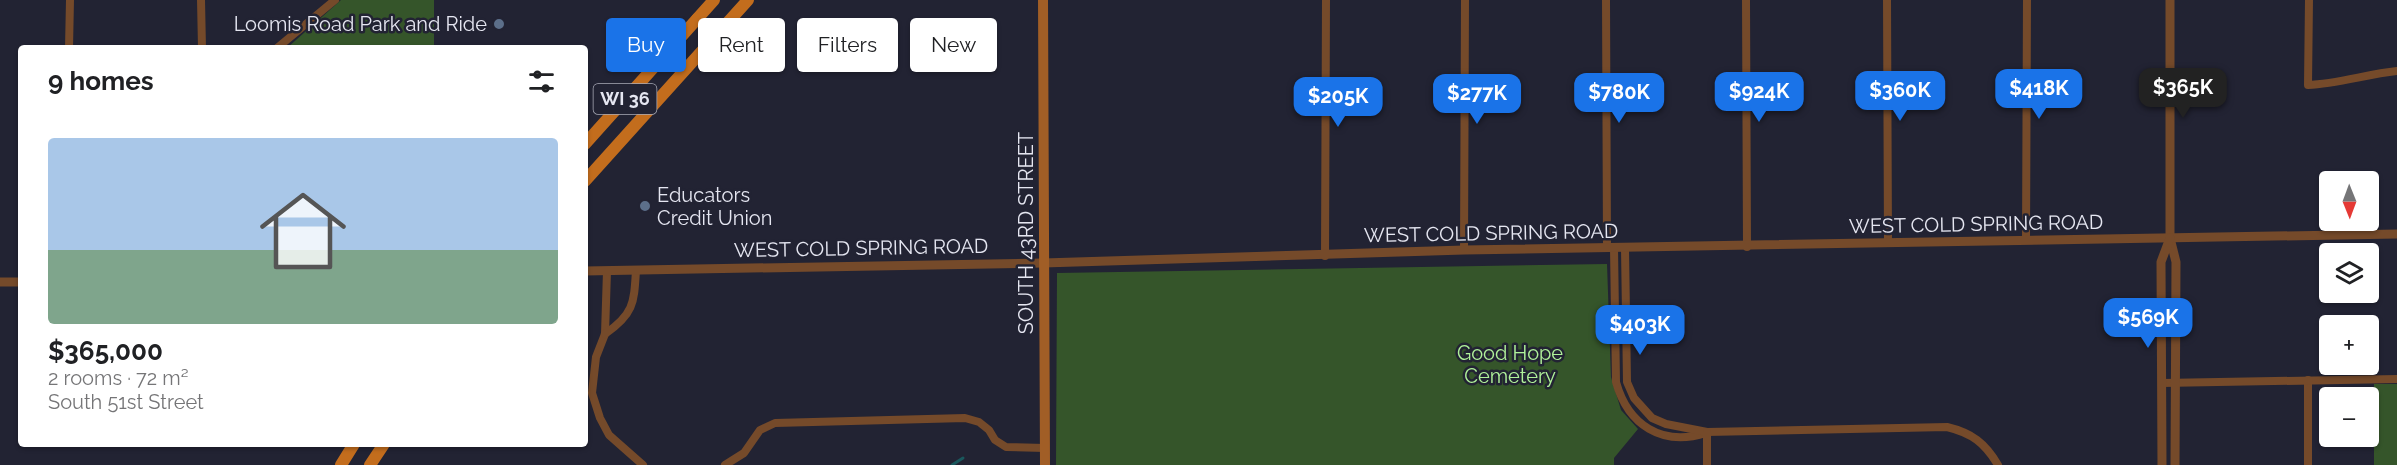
<!DOCTYPE html>
<html lang="en">
<head>
<meta charset="utf-8">
<style>
	:root { --surface:#fff; --page:#f2f2f2; --text:#202124; --muted:#757577; --accent:#1a73e8 }
	body { margin:0; font-family:Raleway,sans-serif; background:var(--page); color:var(--text); height:100vh; display:flex; flex-direction:column; font-size:22px; white-space:nowrap }
	* { box-sizing:border-box; margin:0 }
	p { font-size:20px; color:var(--muted) }
	.icon { flex:none; width:33px; height:33px; fill:none; stroke:currentColor; stroke-width:2; stroke-linecap:round; stroke-linejoin:round }
	.map { position:relative; flex:1; overflow:hidden }
	.drawer { position:absolute; left:18px; top:45px; width:570px; height:402px; display:flex; flex-direction:column; background:var(--surface); border-radius:6px; box-shadow:0 2px 4px #0004 }
	.drawer>* { flex:none }
	.banner { position:absolute; left:606px; top:18px; width:570px; height:54px; display:flex; gap:12px }
	.needle { width:39px; rotate:179deg }
	.fabs { position:absolute; left:2319px; top:171px; display:grid; gap:12px }
	.fabs a { display:grid; place-items:center; width:60px; height:60px; border-radius:6px; background:var(--surface); box-shadow:0 2px 4px #0004; font-size:30px }
	.price { position:absolute; translate:-50% -51px; padding:0 14px; border-radius:12px; background:var(--accent); color:#fff; font-size:20px; line-height:39px; filter:drop-shadow(0 2px 3px #0008) }
	.price::after { content:''; position:absolute; left:50%; top:36px; width:18px; height:14px; margin-left:-9px; background:inherit; clip-path:polygon(0 0,100% 0,50% 100%) }
	.price.active { background:#222; color:#fff }
	ul { padding:0; list-style:none }
	li { display:grid; align-content:center; gap:12px; height:318px; padding:0 30px }
	li span { display:grid; place-items:center; height:186px; border-radius:6px; color:#555 }
	li>.icon { margin-inline-start:auto }
	span .icon { width:108px; height:108px; fill:#fffc; stroke-width:1 }
	li b { font-size:26px }
	h2 { display:flex; justify-content:space-between; align-items:center; height:72px; padding:0 30px; font-size:26px }
	.pill { padding:0 21px; border-radius:6px; background:var(--surface); box-shadow:0 2px 4px #0004; font-size:21px; line-height:54px }
	.pill.active { background:var(--accent); color:#fff }
	.map>svg:first-child { display:block }
</style>
</head>
<body>
<div class="map">
<svg width="2397" height="465" viewBox="0 0 2397 465">
	<rect width="100%" height="100%" fill="#222333"/>
	<g fill="#35552a">
		<polygon points="341,0 434,0 434,48 287,48"/>
		<polygon points="1607,264 1611,377 1621,410 1638,429 1614,458 1614,465 1056,465 1057,273"/>
		<rect x="2374" y="384" width="23" height="81"/>
	</g>
	<g fill="none" stroke-linecap="round" stroke-linejoin="round">
		<polyline stroke="#1a585d" stroke-width="3" points="952,465 963,458"/>
		<g stroke="#754a2a" stroke-width="8">
			<polyline points="201,0 202,48"/>
			<polyline points="1606,0 1607,248"/>
			<polyline points="1746,0 1747,247"/>
			<polyline points="1887,0 1888,243"/>
			<path d="M2309,0l-1,85c30,-1 59,-11 89,-14"/>
			<polyline points="69,48 70,0"/>
			<polyline points="277,48 335,0"/>
			<polyline points="2026,240 2027,0"/>
			<path d="M1614,248l2,134c12,43 46,65 90,51"/>
			<path d="M1625,248l2,134 7,16 18,20 14,6 41,8 240,-5c25,6 38,16 51,38"/>
			<polyline points="1464,250 1465,0"/>
			<polyline points="1325,256 1326,0"/>
			<polyline points="607,271 605,334 596,357 592,393 600,418 609,435 643,465"/>
			<path d="M605,334c29,-20 29,-31 31,-64"/>
			<polyline points="2308,380 2308,465"/>
			<polyline points="2162,383 2397,379"/>
			<polyline points="1707,432 1707,465"/>
			<polyline points="725,465 744,453 760,430 775,423 965,418 979,422 989,430 995,440 1006,447 1045,448"/>
		</g>
		<g stroke="#754a2a" stroke-width="9">
			<polyline points="2170,0 2170,238 2176,262 2175,465"/>
			<polyline points="585,271 1043,263 1464,250 2397,234"/>
			<polyline points="0,282 21,282"/>
			<polyline points="2162,465 2161,262 2170,238"/>
		</g>
		<polyline stroke="#a15e26" stroke-width="10" points="1043,0 1045,465"/>
		<g stroke="#c36d1d" stroke-width="12">
			<polyline points="697,19 717,34"/>
			<polyline points="585,144 714,0"/>
			<polyline points="585,181 748,0"/>
			<polyline points="341,465 354,444"/>
			<polyline points="370,465 384,444"/>
		</g>
	</g>
	<g fill="#5c6f8a" stroke="#222333" stroke-width="2">
		<circle cx="499" cy="24" r="6"/>
		<circle cx="645" cy="206" r="6"/>
	</g>
	<g text-anchor="middle" stroke-width="5" stroke-linejoin="round" paint-order="stroke">
		<rect fill="#222333" stroke="#aaacb8" stroke-width="1.5" x="593.5" y="84" width="63" height="30" rx="4.5"/>
		<g font-size="18" font-weight="bold" fill="#e5e6f1">
			<text x="625" y="105">WI 36</text>
		</g>
		<g font-size="20" fill="#e5e6f1" stroke="#222333" text-anchor="end">
			<text x="487" y="31">Loomis Road Park and Ride</text>
			<text x="657" y="202" text-anchor="start">Educators<tspan x="657" dy="23">Credit Union</tspan></text>
		</g>
		<g font-size="20" fill="#e5e6f1" stroke="#222333">
			<text transform="translate(1976 224) rotate(-1)" y="7">WEST COLD SPRING ROAD</text>
			<text transform="translate(1026 233) rotate(-90)" y="7">SOUTH 43RD STREET</text>
			<text transform="translate(1491 233) rotate(-1)" y="7">WEST COLD SPRING ROAD</text>
			<text transform="translate(861 248) rotate(-1)" y="7">WEST COLD SPRING ROAD</text>
		</g>
		<g font-size="20" fill="#b0f29a" stroke="#222333">
			<text x="1510" y="360">Good Hope<tspan x="1510" dy="23">Cemetery</tspan></text>
		</g>
	</g>
</svg>
<div class="fabs">
<a><svg class="needle" viewBox="-14 -14 28 28"><path d="M0-13l5 13h-10z" fill="#e53935"/><path d="M0 13l5-13h-10z" fill="#757577"/></svg></a>
<a><svg class="icon" aria-label="layers" viewBox="0 0 24 24"><path d="M12 4l9 5-9 5-9-5zM3 14l9 5 9-5"/></svg></a>
<a>+</a>
<a>−</a>
</div>
<b class="price active" style="left:2183px;top:119px">$365K</b>
<b class="price" style="left:2039px;top:120px">$418K</b>
<b class="price" style="left:1900px;top:122px">$360K</b>
<b class="price" style="left:1759px;top:123px">$924K</b>
<b class="price" style="left:1619px;top:124px">$780K</b>
<b class="price" style="left:1477px;top:125px">$277K</b>
<b class="price" style="left:1338px;top:128px">$205K</b>
<b class="price" style="left:2148px;top:349px">$569K</b>
<b class="price" style="left:1640px;top:356px">$403K</b>
<div class="banner">
<a class="pill active">Buy</a>
<a class="pill">Rent</a>
<a class="pill">Filters</a>
<a class="pill">New</a>
</div>
<section class="drawer">
<h2>9 homes<svg class="icon" aria-label="filters" viewBox="0 0 24 24"><path d="M4 7h16M4 17h16"/><circle cx="9" cy="7" r="2"/><circle cx="15" cy="17" r="2"/></svg></h2>
<ul>
<li><span style="background:linear-gradient(#a9c7e8 60%,#7fa58c 0)"><svg class="icon" aria-label="home" viewBox="0 0 24 24"><path d="M3 11l9-7 9 7M6 9v11h12V9"/></svg></span><div><b>$365,000</b><p>2 rooms · 72 m²</p><p>South 51st Street</p></div></li>
</ul>
</section>
</div>
</body>
</html>
